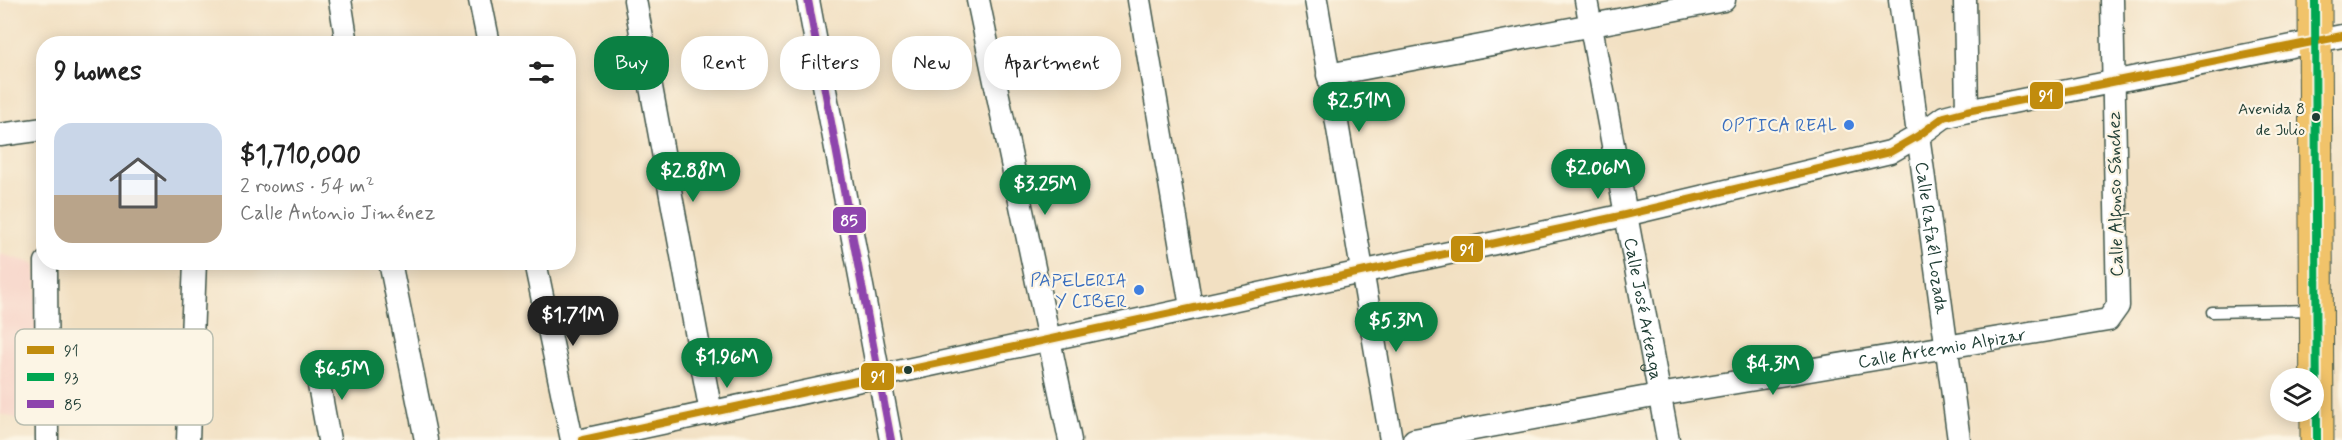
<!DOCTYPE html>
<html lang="en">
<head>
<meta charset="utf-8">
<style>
	:root { --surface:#fff; --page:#f2f2f2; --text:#222; --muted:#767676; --line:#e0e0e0; --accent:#0b8043 }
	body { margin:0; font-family:Mynerve,sans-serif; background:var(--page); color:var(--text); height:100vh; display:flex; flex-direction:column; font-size:22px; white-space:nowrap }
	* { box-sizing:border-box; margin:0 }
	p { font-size:20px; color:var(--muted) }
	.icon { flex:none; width:33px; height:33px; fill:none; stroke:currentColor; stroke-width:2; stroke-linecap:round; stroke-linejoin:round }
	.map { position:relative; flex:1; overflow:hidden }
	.sheet { position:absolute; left:36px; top:36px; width:540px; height:234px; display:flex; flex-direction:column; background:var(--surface); border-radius:24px; box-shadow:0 3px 15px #0003 }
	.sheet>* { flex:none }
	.guide { position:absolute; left:594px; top:36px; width:570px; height:54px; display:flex; gap:12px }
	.buttons { position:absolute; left:2270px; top:368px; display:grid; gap:12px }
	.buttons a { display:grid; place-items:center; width:54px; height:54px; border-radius:50%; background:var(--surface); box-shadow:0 3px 15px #0003; font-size:30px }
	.price { position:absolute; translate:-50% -51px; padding:0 14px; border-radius:21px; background:var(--accent); color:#fff; font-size:20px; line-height:39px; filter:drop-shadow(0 2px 3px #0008) }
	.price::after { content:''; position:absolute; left:50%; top:36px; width:18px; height:14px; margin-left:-9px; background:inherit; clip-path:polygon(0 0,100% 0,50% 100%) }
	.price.active { background:#222; color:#fff }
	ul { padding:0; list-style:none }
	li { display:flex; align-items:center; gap:18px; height:150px; padding:0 18px }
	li+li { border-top:2px solid var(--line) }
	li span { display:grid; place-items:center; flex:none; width:168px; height:120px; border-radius:18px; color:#555 }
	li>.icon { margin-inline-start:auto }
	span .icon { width:72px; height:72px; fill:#fffc; stroke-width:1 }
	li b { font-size:26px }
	h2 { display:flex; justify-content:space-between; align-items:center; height:72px; padding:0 18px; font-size:26px }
	.pill { padding:0 21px; border-radius:24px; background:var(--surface); box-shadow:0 3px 15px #0003; font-size:21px; line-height:54px }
	.pill.active { background:var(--accent); color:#fff }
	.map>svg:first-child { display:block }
</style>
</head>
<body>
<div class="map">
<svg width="2342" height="440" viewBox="0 0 2342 440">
	<rect width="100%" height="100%" fill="#fcf5e5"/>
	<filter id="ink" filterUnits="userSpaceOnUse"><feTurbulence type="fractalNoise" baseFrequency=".0167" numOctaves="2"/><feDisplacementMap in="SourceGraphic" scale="12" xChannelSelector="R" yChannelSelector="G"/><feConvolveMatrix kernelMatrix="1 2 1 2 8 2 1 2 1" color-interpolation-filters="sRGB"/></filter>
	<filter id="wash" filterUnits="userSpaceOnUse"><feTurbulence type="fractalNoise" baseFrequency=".008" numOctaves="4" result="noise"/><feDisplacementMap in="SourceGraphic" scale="24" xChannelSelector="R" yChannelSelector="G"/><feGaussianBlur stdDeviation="1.35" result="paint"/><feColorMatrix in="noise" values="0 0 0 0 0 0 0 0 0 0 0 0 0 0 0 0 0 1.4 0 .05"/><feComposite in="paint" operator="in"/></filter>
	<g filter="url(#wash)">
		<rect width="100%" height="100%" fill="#f2e0c2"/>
		<polygon fill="#f7d1c6" points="0,254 36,264 39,424 0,414"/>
	</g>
	<g filter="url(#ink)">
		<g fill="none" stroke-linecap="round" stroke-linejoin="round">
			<defs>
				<polyline id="lane" points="2212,312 2313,310"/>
				<g id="street">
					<polyline points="340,0 347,44"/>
					<polyline points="480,0 489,44"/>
					<polyline points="635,0 711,413"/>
					<polyline points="808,0 891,440"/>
					<polyline points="978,0 1070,440"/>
					<polyline points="1139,0 1191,307"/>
					<polyline points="1316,0 1391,440"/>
					<path id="s1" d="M1586,0l82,440"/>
					<path id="s2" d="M1900,0l59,440"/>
					<polyline points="1965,0 1967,111"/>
					<polyline points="1328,75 1724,0"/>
					<polyline points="0,135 44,129"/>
					<polyline points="46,262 47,440"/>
					<polyline points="390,262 426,440"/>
					<polyline points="535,262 572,440"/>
					<polyline points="316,369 329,440"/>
					<polyline points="188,440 195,262"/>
					<polyline points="583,440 1625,215 1890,152 1918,136 1944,117 1967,111 2342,36"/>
					<path id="s3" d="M1414,440l245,-45 449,-75 10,-14 -6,-306"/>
				</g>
				<polyline id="primary" points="2315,0 2317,440"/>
			</defs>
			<use href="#lane" stroke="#3f5549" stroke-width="13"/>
			<use href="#street" stroke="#3f5549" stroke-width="25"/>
			<use href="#primary" stroke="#3f5549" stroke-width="35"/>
			<use href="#lane" stroke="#fff" stroke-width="10"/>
			<use href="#street" stroke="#fff" stroke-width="22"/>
			<use href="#primary" stroke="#f1c36a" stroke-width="33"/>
			<defs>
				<polyline id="bus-1" points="583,440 1625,215 1890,152 1918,136 1944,117 1967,111 2342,36"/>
				<polyline id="bus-2" points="2315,0 2317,440"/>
				<polyline id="bus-3" points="808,0 891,440"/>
			</defs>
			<use href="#bus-1" stroke="#fcf5e5" stroke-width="12"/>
			<use href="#bus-2" stroke="#fcf5e5" stroke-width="12"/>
			<use href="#bus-3" stroke="#fcf5e5" stroke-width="12"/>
			<use href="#bus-1" stroke="#c18c0d" stroke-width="8"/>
			<use href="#bus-2" stroke="#00a651" stroke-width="8"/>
			<use href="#bus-3" stroke="#8e44ad" stroke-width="8"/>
		</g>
	</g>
	<g fill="#1f3d34" stroke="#fcf5e5" stroke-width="2">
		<circle cx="2316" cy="117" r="5"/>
		<circle cx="908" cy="370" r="5"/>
	</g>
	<g fill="#3f7fe0" stroke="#fcf5e5" stroke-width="2">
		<circle cx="1849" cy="125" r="6"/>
		<circle cx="1139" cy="290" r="6"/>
	</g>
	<g text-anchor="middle" stroke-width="4.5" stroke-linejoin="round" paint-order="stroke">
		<g font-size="16" fill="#1f3d34" stroke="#fcf5e5" text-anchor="end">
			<text x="2305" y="114">Avenida 8<tspan x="2305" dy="21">de Julio</tspan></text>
		</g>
		<g font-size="18" fill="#366cbe" stroke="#fcf5e5" text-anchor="end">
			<text x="1837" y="131">OPTICA REAL</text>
			<text x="1127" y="286">PAPELERIA<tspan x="1127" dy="21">Y CIBER</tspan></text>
		</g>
		<g font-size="18" fill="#1f3d34" stroke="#fcf5e5">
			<text transform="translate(2115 194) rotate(-91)" y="6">Calle Alfonso Sánchez</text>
			<text dy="6" stroke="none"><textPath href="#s2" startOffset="240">Calle Rafaél Lozada</textPath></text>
			<text dy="6" stroke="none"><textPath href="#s1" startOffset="314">Calle José Arteaga</textPath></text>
			<text dy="6" stroke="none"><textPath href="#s3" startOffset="536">Calle Artemio Alpizar</textPath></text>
		</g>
	</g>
	<rect x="15" y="329" width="198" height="96" rx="9" fill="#fcf5e5" stroke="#babeb0" stroke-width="1.5"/>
	<rect x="27" y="346" width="27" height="8" fill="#c18c0d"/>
	<rect x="27" y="373" width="27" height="8" fill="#00a651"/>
	<rect x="27" y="400" width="27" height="8" fill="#8e44ad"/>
	<g font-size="16" fill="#1f3d34">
		<text x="64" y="356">91</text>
		<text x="64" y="383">93</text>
		<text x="64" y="410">85</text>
	</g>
	<g stroke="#fcf5e5" stroke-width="2">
		<rect x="2029" y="81" width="35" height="29" rx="6" fill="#c18c0d"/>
		<rect x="832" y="206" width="35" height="28" rx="6" fill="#8e44ad"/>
		<rect x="1450" y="235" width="34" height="28" rx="6" fill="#c18c0d"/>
		<rect x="860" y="362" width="35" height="29" rx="6" fill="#c18c0d"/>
	</g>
	<g font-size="16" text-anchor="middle" font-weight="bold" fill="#fff">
		<text x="2046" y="101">91</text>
		<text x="849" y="226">85</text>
		<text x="1467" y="255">91</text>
		<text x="878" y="382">91</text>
	</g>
</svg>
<div class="buttons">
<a><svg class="icon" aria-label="layers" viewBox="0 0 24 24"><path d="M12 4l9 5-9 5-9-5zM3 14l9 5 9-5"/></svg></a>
</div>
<b class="price" style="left:1359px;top:133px">$2.51M</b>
<b class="price" style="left:1598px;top:200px">$2.06M</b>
<b class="price" style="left:693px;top:203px">$2.88M</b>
<b class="price" style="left:1045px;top:216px">$3.25M</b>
<b class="price active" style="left:573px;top:347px">$1.71M</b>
<b class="price" style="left:1396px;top:353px">$5.3M</b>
<b class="price" style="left:727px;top:389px">$1.96M</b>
<b class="price" style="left:1773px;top:396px">$4.3M</b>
<b class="price" style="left:342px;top:401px">$6.5M</b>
<div class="guide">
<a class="pill active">Buy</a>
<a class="pill">Rent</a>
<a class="pill">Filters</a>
<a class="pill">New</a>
<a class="pill">Apartment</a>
</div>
<section class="sheet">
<h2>9 homes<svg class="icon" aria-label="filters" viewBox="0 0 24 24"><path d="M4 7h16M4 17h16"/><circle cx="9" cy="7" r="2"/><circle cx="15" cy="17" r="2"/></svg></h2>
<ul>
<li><span style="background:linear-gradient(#c9d6e8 60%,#b9a48a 0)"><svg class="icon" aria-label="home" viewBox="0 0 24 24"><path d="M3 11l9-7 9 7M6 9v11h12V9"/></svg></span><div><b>$1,710,000</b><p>2 rooms · 54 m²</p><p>Calle Antonio Jiménez</p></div></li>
</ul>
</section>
</div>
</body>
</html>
